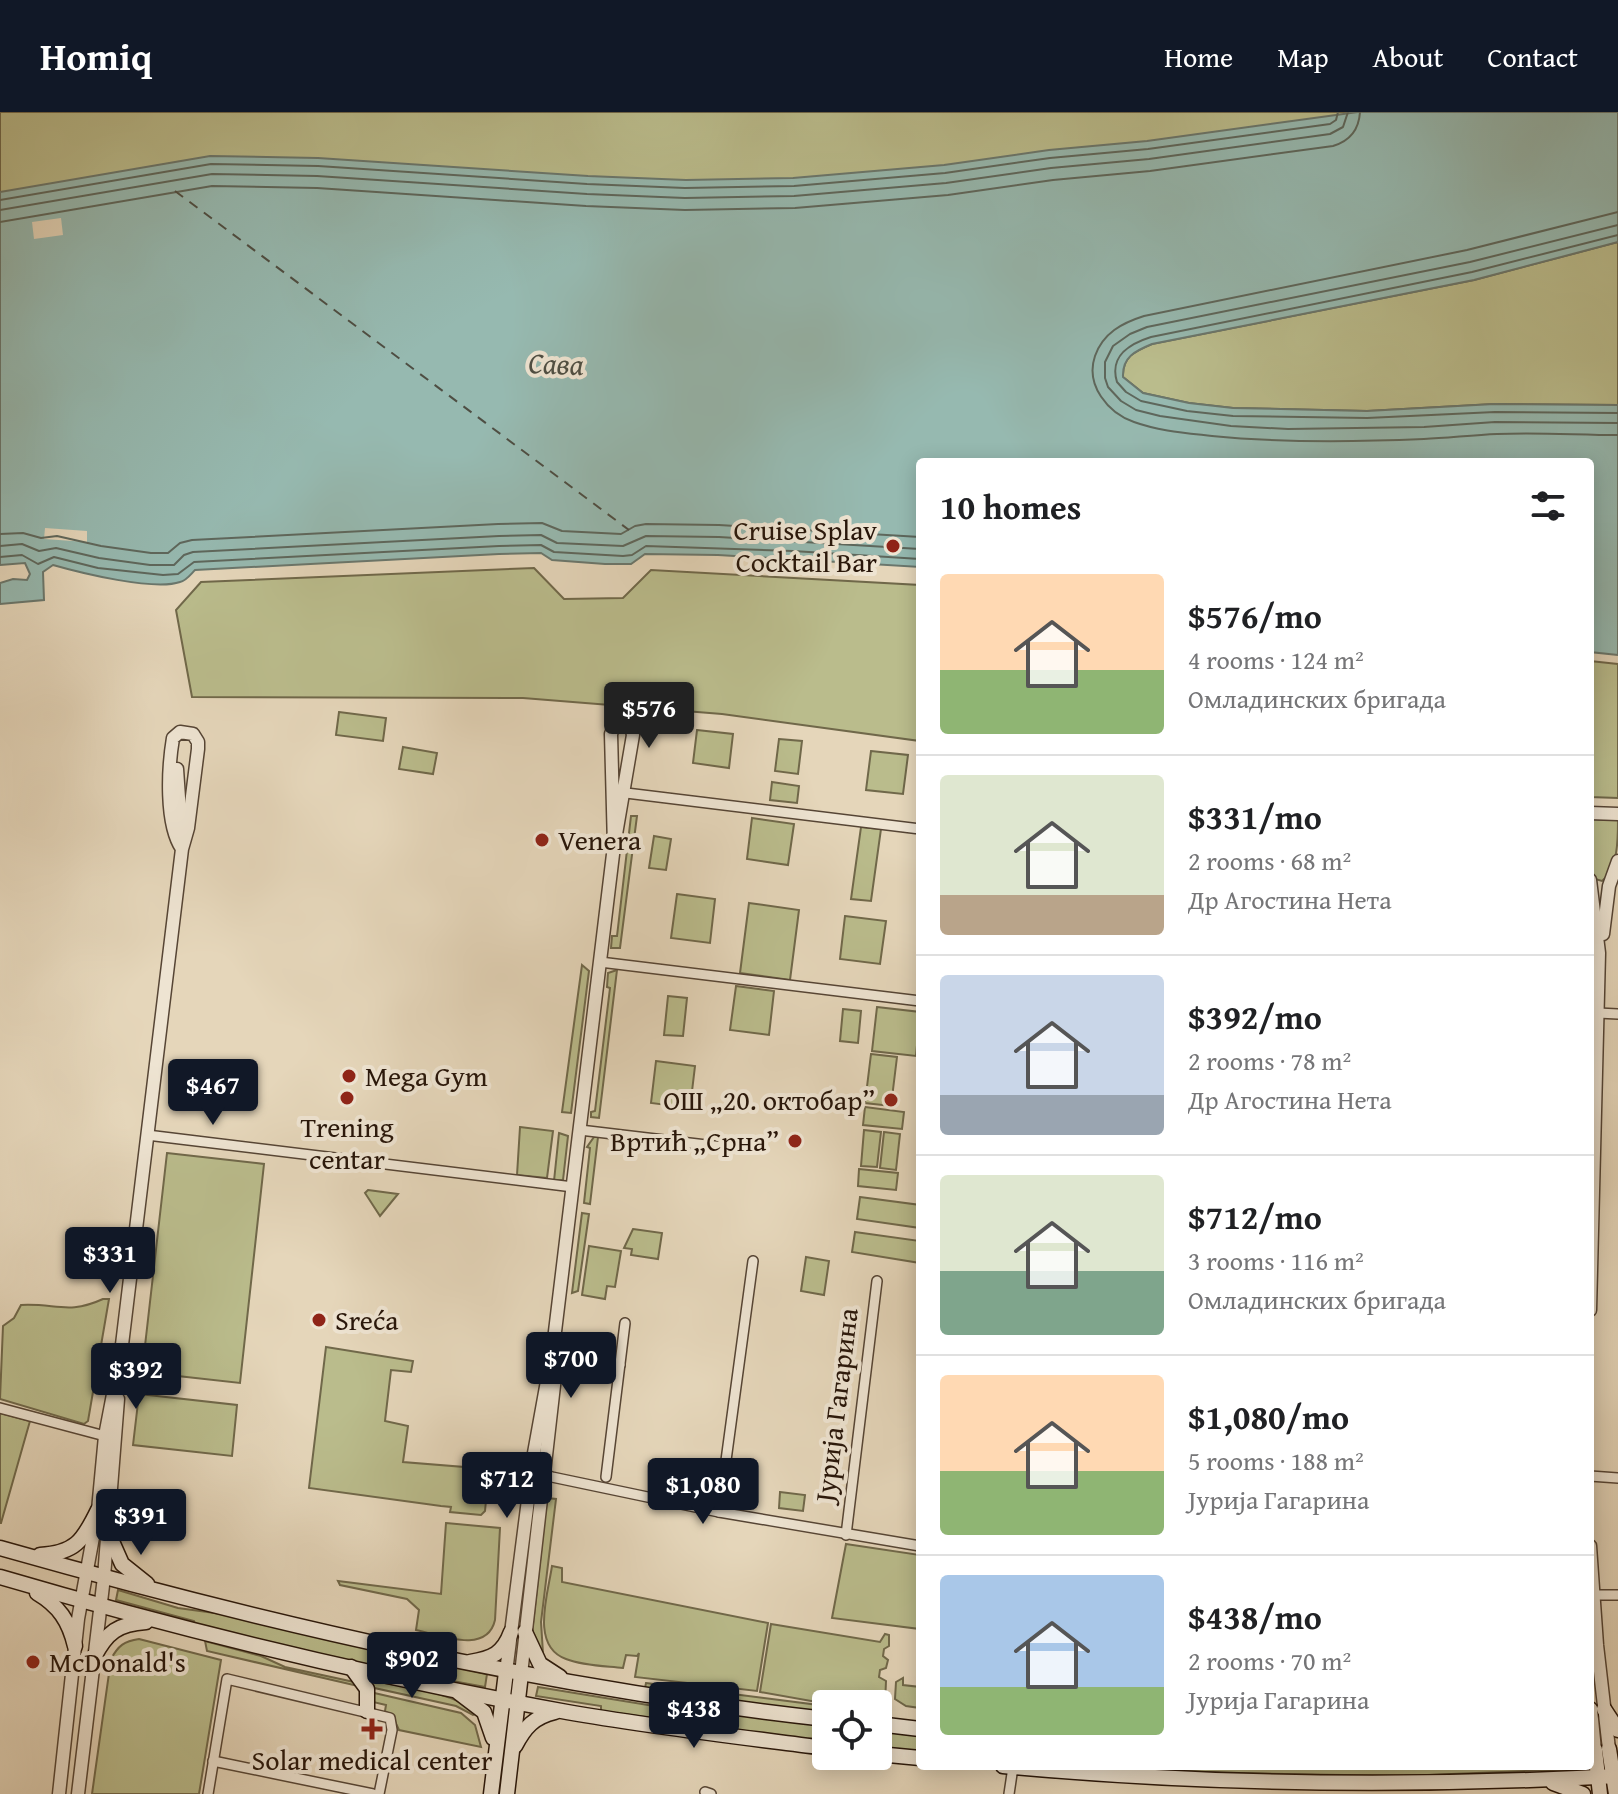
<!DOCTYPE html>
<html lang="en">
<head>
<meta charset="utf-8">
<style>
	:root { --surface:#fff; --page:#f6f6f6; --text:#202124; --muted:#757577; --line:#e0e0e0; --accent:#111827 }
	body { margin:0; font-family:"Gentium Book Plus",serif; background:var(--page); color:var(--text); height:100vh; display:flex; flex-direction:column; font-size:30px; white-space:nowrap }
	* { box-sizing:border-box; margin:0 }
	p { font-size:26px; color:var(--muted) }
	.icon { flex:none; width:44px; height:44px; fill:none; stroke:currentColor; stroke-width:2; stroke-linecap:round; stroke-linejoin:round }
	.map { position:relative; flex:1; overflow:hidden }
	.details { position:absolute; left:916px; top:346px; width:678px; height:1312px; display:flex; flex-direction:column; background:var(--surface); border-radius:8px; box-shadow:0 4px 20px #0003 }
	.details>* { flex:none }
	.buttons { position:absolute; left:812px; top:1578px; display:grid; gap:16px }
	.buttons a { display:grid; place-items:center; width:80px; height:80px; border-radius:8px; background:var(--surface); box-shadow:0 4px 20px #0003; font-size:40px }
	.price { position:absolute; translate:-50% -68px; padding:0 18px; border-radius:8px; background:var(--accent); color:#fff; font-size:26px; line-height:52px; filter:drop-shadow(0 2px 4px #0008) }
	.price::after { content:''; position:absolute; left:50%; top:48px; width:24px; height:18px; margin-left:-12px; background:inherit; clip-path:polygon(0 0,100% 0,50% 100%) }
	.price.current { background:#222; color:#fff }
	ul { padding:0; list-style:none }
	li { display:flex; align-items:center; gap:24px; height:200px; padding:0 24px }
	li+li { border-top:2px solid var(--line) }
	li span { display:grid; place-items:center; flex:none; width:224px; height:160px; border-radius:8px; color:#555 }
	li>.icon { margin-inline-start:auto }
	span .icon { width:96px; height:96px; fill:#fffc; stroke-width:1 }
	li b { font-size:34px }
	h2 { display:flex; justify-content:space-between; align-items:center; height:96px; padding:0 24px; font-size:34px }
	header { display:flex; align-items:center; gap:48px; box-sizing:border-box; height:112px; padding:0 40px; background:var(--accent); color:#fff }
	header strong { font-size:38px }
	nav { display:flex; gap:44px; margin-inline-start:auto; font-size:28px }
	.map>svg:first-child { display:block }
</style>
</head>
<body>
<header>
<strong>Homiq</strong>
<nav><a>Home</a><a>Map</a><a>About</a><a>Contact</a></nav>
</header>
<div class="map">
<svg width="1618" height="1682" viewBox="0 0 1618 1682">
	<rect width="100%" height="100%" fill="#e5d6ba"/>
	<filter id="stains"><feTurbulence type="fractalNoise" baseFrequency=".0025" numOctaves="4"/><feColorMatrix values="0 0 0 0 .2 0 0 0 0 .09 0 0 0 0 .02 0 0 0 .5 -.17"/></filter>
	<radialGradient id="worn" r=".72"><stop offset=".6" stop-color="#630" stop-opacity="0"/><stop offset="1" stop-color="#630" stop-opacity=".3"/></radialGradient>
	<g fill="#babc8c" stroke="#70684a" stroke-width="2">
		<polygon points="0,0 1542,0 0,140"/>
		<path d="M1618,130v163l-124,-1 -127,7 -134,-3 -44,-5 -46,-10 -20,-16c-1,-20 12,-26 29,-33l322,-64z"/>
		<polygon points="534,456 564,487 623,486 651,458 920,473 920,629 722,602 523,586 192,585 176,498 201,470"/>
		<polygon points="1590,549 1618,552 1618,686 1590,685"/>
		<polygon points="339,600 386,606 383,629 336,623"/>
		<polygon points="697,618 733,622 729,656 693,651"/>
		<polygon points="779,627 802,629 798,662 775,659"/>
		<polygon points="403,635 437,641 433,662 399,657"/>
		<polygon points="871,639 908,643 903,682 866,678"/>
		<polygon points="772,670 799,674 797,691 770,688"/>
		<polygon points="631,704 637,704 620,836 611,836 612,824 617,824"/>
		<polygon points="752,706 794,712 788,753 747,747"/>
		<path d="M1590,707l28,1c0,19 0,49 -16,61l-7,-2 -5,-14z"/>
		<polygon points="861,715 881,717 871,789 851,787"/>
		<polygon points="654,724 671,727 666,758 649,756"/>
		<polygon points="677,782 715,787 710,831 671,826"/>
		<polygon points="749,791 799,798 790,868 740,861"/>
		<polygon points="845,804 886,809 880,852 840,847"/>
		<polygon points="582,853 589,859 571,1001 562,1000"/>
		<polygon points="617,858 599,1006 591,1005 591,1000 595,999 610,876 607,875 608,861"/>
		<polygon points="736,874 774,879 769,923 730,918"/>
		<polygon points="668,884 687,886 683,924 664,923"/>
		<polygon points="877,895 920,900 916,944 872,939"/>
		<polygon points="843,897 861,899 858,931 840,929"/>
		<polygon points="871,942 897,945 891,994 865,991"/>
		<polygon points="656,949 695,954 690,996 651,991"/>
		<polygon points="865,995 904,1000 902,1017 863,1013"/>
		<polygon points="520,1015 553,1019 547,1066 517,1063"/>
		<polygon points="864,1018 881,1020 877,1055 861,1054"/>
		<polygon points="884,1020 900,1022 896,1058 880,1056"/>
		<polygon points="559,1021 568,1024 563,1068 554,1069"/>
		<polygon points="594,1025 598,1025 590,1092 584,1091 590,1036 587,1035"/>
		<polygon points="167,1041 264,1052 240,1271 142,1260"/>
		<polygon points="859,1057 898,1061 896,1078 858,1074"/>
		<polygon points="368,1078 398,1082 380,1104 365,1081"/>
		<polygon points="860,1085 920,1093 920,1116 857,1107"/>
		<polygon points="582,1101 589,1102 578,1179 572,1181"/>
		<polygon points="633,1117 662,1121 658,1147 631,1143 632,1137 624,1136"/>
		<polygon points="855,1120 920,1129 920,1151 852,1140"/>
		<polygon points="589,1134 621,1139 615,1175 607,1174 605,1187 582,1183"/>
		<polygon points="806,1145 829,1149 824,1183 801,1179"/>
		<path d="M103,1187h6l-21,122 -4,3 -84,-25 3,-73 11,-8 7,-13c35,-2 47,10 82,-6z"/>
		<polygon points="578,1230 620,1237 618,1250 577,1243"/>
		<polygon points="326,1235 413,1249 411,1260 391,1258 385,1309 408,1314 403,1350 489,1357 485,1399 481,1403 450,1400 451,1395 441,1394 309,1376"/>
		<polygon points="139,1282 237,1293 232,1344 133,1333"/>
		<polygon points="0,1301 30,1309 1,1411 0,1411"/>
		<polygon points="780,1380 805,1383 803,1399 779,1396"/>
		<polygon points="547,1386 556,1387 541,1510 543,1541 539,1545 532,1521"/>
		<path d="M446,1411l54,5 -5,92c-8,35 -55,15 -79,10l3,-20 -12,-11 -67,-14 -2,-4 103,13z"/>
		<polygon points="846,1432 920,1443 920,1517 832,1506"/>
		<path d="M552,1454l10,2v14l206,41 -11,68 -122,-14 4,-24 -2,3 -11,-1 -3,13c-18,-2 -39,-2 -57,-9 -36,-13 -18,-65 -14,-93z"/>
		<polygon points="118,1478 178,1496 222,1502 487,1562 485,1575 366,1553 218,1519 195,1512 194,1509 116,1488"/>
		<polygon points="771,1512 880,1530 885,1522 889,1523 889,1534 884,1537 883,1544 888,1548 886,1556 880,1558 879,1565 886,1569 885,1592 883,1594 828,1592 760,1580"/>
		<path d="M139,1527l82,21 -22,134h-107l19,-135c7,-13 13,-18 28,-20z"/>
		<polygon points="205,1529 261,1544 285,1555 354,1570 358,1574 207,1539"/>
		<polygon points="903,1566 903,1573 920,1575 920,1596 906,1594 895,1587 896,1570"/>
		<path d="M364,1567c37,8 84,11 115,34l-6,2 -17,-9 -86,-19z"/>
		<polygon points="646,1571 826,1594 826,1602 645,1576"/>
		<polygon points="538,1575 703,1602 721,1600 826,1614 826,1630 609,1600 601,1599 601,1594 536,1584"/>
		<polygon points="370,1580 461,1601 475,1613 481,1635 399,1618 392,1603 385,1599 386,1593 373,1590"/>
		<polygon points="878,1619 920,1624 920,1640 878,1636"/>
		<polygon points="1082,1654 1576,1654 1576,1657 1402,1664 1221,1661"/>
	</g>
	<path fill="#96b9b0" stroke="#6a776d" stroke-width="2" d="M1358,0h260v130l-144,38 -322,64c-17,7 -30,13 -29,33l20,16 46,10 44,5 134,3 127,-7 124,1v250l-28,-3v-190h-670v105l-202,-12 -73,-1 -14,10h-26l-53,-4 -11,-7 -42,1 -304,16c-4,4 -9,11 -15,12 -26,9 -99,-9 -127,-17l-10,7 1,28 -44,4v-21l13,-4 14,1 3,-6 -5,-11 -25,2v-373l210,-36 108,2 270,18 98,4 107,-2 151,-13 105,-15 98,-9z"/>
	<g fill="#e5d6ba">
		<polygon points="61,106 63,123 34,127 32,110"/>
		<polygon points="45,416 87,419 87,430 44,427"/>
	</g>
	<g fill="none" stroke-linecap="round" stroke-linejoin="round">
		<g stroke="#5e675c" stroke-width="2">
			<polyline points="0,88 211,52 318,54 587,72 685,76 794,74 945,61 1050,46 1148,37 1330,12 1336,8 1338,0"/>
			<polyline points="0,98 212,62 317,64 587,82 685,86 794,84 946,71 1051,56 1149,47 1330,22 1343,15 1348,0"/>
			<path d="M1618,100l-151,38 -323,66c-22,7 -41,17 -49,40 -10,29 13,57 39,66 25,9 52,11 78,14 70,7 142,6 212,3 24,-1 48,-4 73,-5 40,-2 81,1 121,1"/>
			<path d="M0,110l212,-36 105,2 269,18 99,4 110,-2 153,-13 105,-15 97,-9 183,-25c17,-5 26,-17 27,-34"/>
			<polyline points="1618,113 1470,150 1147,215 1130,222 1113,234 1105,250 1105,266 1108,275 1121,289 1136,298 1160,304 1231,314 1288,317 1424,315 1495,310 1618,311"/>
			<path d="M1618,123l-146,37 -321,65c-22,7 -42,19 -34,45l9,10 15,9 46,10 46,5 134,2 128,-6 123,1"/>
			<polyline points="0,422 23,421 41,426 57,424 101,434 151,441 168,441 180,431 192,428 498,412 542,411 562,419 621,422 635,414 646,412 719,413 920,425"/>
			<polyline points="0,434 22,432 39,439 56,436 99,446 150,453 174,453 184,443 193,440 499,424 541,423 557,431 623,434 646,424 719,425 920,437"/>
			<polyline points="0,445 22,443 38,452 54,445 98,456 163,463 178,462 194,450 499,434 541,433 554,440 623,444 632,443 646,434 793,439 920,447"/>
		</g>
		<polyline stroke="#4e4e43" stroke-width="2" stroke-dasharray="10 8" stroke-linecap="butt" points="175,79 629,418"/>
		<defs>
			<g id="minor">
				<polyline points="618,680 920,717"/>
				<polyline points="600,850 920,889"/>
				<polyline points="1598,901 1618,902"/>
				<polyline points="580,1018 723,1035"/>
				<polyline points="147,1023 573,1075"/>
				<polyline points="552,1240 620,1253"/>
				<polyline points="0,1296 105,1324"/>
				<polyline points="539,1360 552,1365 719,1400 920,1434"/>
				<polyline points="1590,1364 1618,1366"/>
				<polyline points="606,1365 625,1211"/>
				<polyline points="719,1400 753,1149"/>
				<polyline points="846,1423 877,1169"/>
				<polyline points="1590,1483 1618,1483"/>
				<polyline points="213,1649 373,1682"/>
				<polyline points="705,1680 711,1682"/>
				<polyline points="208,1682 227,1567 390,1606 392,1618 379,1682"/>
				<polyline points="1009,1682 1013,1655"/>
			</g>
			<g id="tertiary">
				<polyline points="177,657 181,715"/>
				<polyline points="1590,701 1618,702"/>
				<polyline points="1590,768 1599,841 1590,1198"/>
				<polyline points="1603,822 1609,774 1618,749"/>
				<polyline points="1590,1434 1597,1533 1609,1637"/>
				<polyline points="506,1560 534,1341 553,1236 614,734 633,623 631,614 619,608 615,611 611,622 614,734"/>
				<polyline points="521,1562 556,1256 553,1244"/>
				<polyline points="1591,1597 1595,1638"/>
				<path d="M59,1682l19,-175 20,-109 7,-74 16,-83 61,-504 6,-21 10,-79v-7l-5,-8 -13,-2 -7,6c-5,30 -8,86 9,111"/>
				<polyline points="78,1682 104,1465 118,1287"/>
			</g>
			<g id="secondary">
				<polyline points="107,1418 122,1452 147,1472"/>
				<path d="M0,1436c271,77 546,140 826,171"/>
				<path d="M40,1443c35,-2 43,-14 58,-45"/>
				<path d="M0,1465c187,55 376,100 567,135 86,15 173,25 259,36"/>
				<path d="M37,1481c22,13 32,28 38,53"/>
				<polyline points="525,1520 540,1552 560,1565"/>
				<path d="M94,1545c13,-25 24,-33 52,-35"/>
				<path d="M470,1550c22,-4 33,-8 41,-30"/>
				<polyline points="351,1555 367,1577 367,1599"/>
				<polyline points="459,1581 484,1600 493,1626"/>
				<polyline points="1604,1597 1618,1618"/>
				<polyline points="1590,1604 1590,1597"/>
				<polyline points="878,1612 920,1617"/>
				<path d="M515,1634c10,-19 19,-29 40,-34"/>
				<polyline points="1609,1637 1616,1682"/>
				<polyline points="1595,1638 1600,1682"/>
				<polyline points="878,1642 920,1646"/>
				<path d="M1003,1654c203,19 411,21 615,10"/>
				<polyline points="1553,1671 1583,1682"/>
				<polyline points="491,1682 506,1560"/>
				<polyline points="507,1682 521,1562"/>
			</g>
		</defs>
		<use href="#minor" stroke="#564535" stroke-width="12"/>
		<use href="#tertiary" stroke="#564535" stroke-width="15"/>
		<use href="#secondary" stroke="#271509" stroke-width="17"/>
		<use href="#minor" stroke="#eee4d2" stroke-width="9"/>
		<use href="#tertiary" stroke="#eee4d2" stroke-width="12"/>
		<use href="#secondary" stroke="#eee4d2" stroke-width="14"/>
	</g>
	<g fill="#8f2418" stroke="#eee4d2" stroke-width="3">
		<circle cx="893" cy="434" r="8"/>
		<circle cx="542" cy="728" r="8"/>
		<circle cx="349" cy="964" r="8"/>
		<circle cx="347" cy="986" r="8"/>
		<circle cx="891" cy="988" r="8"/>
		<circle cx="795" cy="1029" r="8"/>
		<circle cx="319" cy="1208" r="8"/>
		<circle cx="33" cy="1550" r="8"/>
		<path d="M368 1605h8v8h8v8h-8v8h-8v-8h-8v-8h8z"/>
	</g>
	<g text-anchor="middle" stroke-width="8" stroke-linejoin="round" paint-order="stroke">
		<g font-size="28" fill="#271509" stroke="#eee4d2" text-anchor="start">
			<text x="877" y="428" text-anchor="end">Cruise Splav<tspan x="877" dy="32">Cocktail Bar</tspan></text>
			<text x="558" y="738">Venera</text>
			<text x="365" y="974">Mega Gym</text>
			<text x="875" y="998" text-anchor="end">ОШ „20. октобар”</text>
			<text x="347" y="1025" text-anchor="middle">Trening<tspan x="347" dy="32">centar</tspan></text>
			<text x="779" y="1039" text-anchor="end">Вртић „Срна”</text>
			<text x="335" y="1218">Sreća</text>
			<text x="49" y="1560">McDonald's</text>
			<text x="372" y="1658" text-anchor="middle">Solar medical center</text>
		</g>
		<g font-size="28" fill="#271509" stroke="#eee4d2">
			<text transform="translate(836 1293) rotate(-83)" y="10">Јурија Гагарина</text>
		</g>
		<g font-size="30" font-style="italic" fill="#4e4e43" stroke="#eee4d2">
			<text transform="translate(556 252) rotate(2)" y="10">Сава</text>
		</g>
	</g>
	<rect width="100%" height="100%" filter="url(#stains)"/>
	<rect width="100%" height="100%" fill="url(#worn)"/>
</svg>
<div class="buttons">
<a><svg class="icon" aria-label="locate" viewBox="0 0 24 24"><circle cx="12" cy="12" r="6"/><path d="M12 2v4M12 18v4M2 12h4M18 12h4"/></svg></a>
</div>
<b class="price current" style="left:649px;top:638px">$576</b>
<b class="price" style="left:213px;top:1015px">$467</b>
<b class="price" style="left:110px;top:1183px">$331</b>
<b class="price" style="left:571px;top:1288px">$700</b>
<b class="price" style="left:136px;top:1299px">$392</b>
<b class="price" style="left:507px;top:1408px">$712</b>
<b class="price" style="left:703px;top:1414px">$1,080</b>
<b class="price" style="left:141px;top:1445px">$391</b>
<b class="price" style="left:412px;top:1588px">$902</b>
<b class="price" style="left:694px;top:1638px">$438</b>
<section class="details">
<h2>10 homes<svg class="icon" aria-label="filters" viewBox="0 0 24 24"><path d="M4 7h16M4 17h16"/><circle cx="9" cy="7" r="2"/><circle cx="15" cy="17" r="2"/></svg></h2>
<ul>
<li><span style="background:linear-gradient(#ffd9b3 60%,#8fb573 0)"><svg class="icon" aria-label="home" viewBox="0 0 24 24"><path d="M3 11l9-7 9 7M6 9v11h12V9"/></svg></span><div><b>$576/mo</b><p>4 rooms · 124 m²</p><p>Омладинских бригада</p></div></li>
<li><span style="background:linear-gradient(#dfe7d0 75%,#b9a48a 0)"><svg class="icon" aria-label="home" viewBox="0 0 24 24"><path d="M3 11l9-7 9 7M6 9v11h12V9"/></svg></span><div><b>$331/mo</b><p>2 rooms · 68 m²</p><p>Др Агостина Нета</p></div></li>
<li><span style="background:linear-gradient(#c9d6e8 75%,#9aa5b1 0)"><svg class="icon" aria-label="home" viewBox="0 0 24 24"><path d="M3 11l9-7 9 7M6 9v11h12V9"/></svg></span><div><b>$392/mo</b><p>2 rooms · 78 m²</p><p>Др Агостина Нета</p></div></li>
<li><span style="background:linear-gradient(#dfe7d0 60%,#7fa58c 0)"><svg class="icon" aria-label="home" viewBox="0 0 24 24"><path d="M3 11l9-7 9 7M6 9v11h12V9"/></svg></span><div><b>$712/mo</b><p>3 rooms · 116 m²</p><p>Омладинских бригада</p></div></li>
<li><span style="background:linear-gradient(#ffd9b3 60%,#8fb573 0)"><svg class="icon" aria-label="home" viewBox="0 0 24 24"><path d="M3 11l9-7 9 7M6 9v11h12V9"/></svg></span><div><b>$1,080/mo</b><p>5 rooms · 188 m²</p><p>Јурија Гагарина</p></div></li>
<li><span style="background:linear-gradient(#a9c7e8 70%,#8fb573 0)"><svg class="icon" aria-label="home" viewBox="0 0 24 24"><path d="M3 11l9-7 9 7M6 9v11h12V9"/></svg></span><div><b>$438/mo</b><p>2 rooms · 70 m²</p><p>Јурија Гагарина</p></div></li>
</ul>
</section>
</div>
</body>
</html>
